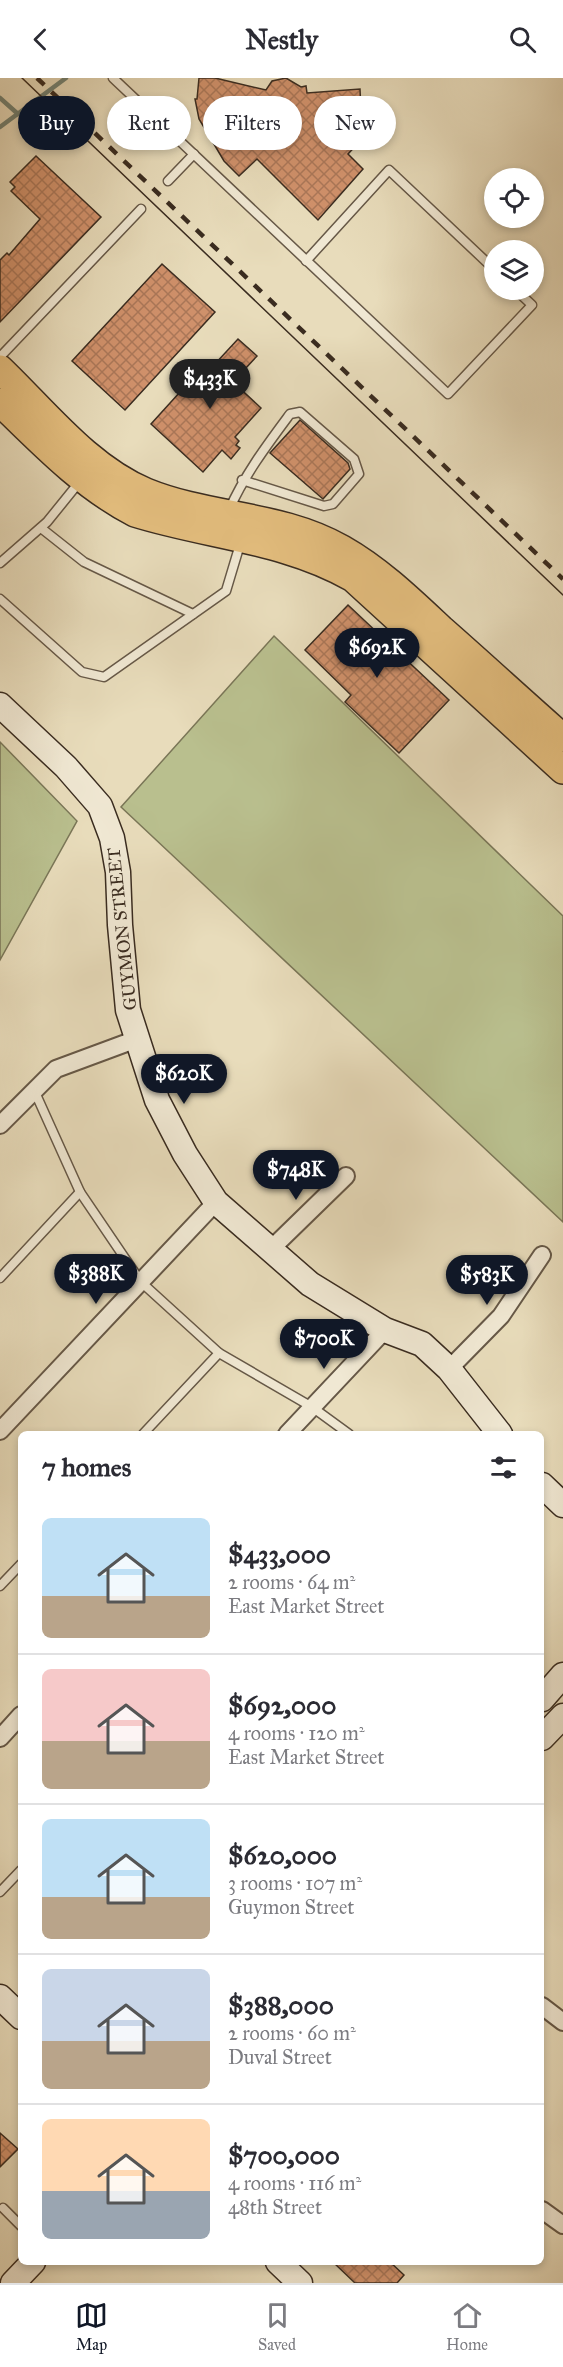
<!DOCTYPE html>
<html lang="en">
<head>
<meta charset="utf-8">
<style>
	:root { --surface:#fff; --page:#f7f7f7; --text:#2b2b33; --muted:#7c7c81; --line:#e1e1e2; --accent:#111827 }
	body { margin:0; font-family:"IM FELL Great Primer",serif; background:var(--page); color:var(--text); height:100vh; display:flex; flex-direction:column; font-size:22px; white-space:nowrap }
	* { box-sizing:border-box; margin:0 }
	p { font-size:20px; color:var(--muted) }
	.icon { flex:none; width:33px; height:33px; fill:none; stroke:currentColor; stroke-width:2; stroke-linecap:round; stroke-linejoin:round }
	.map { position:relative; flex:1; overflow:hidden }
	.drawer { position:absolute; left:18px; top:1353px; width:526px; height:834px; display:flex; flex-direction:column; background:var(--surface); border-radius:9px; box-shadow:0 3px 9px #0003 }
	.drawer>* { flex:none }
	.top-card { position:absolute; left:18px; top:18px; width:528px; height:54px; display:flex; gap:12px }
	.fabs { position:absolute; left:484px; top:90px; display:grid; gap:12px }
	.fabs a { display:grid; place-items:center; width:60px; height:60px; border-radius:50%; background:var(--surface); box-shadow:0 3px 9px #0003; font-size:30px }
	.price { position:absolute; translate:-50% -51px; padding:0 14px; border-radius:21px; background:var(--accent); color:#fff; font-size:20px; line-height:39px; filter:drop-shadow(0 2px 3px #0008) }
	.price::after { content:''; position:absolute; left:50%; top:36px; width:18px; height:14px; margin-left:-9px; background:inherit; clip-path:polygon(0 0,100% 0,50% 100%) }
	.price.current { background:#222; color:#fff }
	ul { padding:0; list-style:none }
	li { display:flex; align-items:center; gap:18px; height:150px; padding:0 24px }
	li+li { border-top:2px solid var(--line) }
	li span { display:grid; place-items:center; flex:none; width:168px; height:120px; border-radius:9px; color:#555 }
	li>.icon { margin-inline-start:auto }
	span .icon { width:72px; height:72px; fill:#fffc; stroke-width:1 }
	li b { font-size:26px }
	h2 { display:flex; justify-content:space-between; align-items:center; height:72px; padding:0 24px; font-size:26px }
	.pill { padding:0 21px; border-radius:27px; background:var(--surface); box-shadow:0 3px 9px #0003; font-size:21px; line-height:54px }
	.pill.current { background:var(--accent); color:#fff }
	header { display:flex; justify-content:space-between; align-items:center; height:78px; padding:0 24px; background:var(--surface); font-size:27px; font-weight:700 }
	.tabs { display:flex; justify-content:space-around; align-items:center; height:84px; border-top:2px solid var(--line); background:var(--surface); font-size:16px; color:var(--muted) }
	.tabs a { display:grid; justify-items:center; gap:3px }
	.tabs .current { color:var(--accent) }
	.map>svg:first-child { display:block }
</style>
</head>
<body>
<header><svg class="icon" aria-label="back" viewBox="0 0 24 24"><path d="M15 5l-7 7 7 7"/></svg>Nestly<svg class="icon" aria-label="search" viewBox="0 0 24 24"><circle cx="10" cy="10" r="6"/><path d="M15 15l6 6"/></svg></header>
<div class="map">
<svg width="563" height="2205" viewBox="0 0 563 2205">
	<defs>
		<pattern id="building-cross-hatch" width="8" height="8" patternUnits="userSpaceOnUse" patternTransform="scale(1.5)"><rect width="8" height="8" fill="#d0916b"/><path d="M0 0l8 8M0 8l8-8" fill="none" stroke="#aa7758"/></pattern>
	</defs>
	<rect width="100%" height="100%" fill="#e8dcbb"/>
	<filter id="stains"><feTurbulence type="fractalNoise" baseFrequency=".00333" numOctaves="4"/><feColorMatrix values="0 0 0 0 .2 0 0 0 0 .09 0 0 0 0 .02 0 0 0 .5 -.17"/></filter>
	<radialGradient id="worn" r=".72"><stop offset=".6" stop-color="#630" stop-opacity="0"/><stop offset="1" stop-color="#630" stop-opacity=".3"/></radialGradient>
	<g fill="#b9bf8e" stroke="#7a7657" stroke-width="1.5">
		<polygon points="274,558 563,838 563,1144 121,729"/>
		<polygon points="0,664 77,743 0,882"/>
	</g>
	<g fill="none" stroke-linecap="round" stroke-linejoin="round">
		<g stroke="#728274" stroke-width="4.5">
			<polyline points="0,20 18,36"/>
			<polyline points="0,49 66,0"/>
		</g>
	</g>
	<g fill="url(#building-cross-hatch)" stroke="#3a2c20" stroke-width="1.5">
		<polygon points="199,0 215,0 266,12 272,3 286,0 301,9 306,8 307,15 360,11 361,34 336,35 363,60 348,76 363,91 318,142 257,81 239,98 224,83 199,41 195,21 197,21"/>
		<polygon points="36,78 101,139 0,244 0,182 7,175 9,177 40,141 11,113 15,109 10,104"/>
		<polygon points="162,186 215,234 125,332 72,283"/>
		<polygon points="238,261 257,278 233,304 261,330 235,359 239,363 236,367 240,370 231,381 222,372 203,394 151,346 209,282 214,287"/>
		<polygon points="300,342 348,385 350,391 323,421 270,375"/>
		<polygon points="348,527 449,622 399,675 345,624 351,617 305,572"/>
		<polygon points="0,2055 18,2071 0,2089"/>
		<polygon points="333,2184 390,2184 404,2197 397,2205 355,2205"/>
	</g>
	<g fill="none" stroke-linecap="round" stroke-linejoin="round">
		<defs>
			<g id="lane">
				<polyline points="113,0 448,316 532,227 516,212"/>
				<polyline points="168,103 194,76"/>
				<polyline points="306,183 389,92 495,192"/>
				<polyline points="0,279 141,131"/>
				<path d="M229,432c16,-36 38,-65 61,-96l10,-2 54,47 5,15 -26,30 -9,2 -82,-26"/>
				<polyline points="41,450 84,484 193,536"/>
				<polyline points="0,485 47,444 81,402"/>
				<polyline points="0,521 82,594 104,599 226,513 241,463"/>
				<polyline points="34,1012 80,1114 141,1204 219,1275 312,1329 349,1356"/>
				<polyline points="0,1200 80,1114"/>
				<polyline points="143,1356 219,1275"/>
				<polyline points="0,1508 21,1486"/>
				<polyline points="0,1814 21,1792"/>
				<polyline points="3,2130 21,2148"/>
			</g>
			<g id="street">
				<polyline points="0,1047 56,991 137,961"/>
				<polyline points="269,1173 346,1098"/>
				<polyline points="449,1291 501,1238 542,1177"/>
				<polyline points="0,1353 216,1124"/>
				<polyline points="287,1356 385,1252"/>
				<polyline points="0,1660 21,1637"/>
				<polyline points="542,1928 563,1944"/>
				<polyline points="542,2132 563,2147"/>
			</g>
			<g id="secondary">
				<polyline points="0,627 66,689 100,728 112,760 118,794 120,847 128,932 157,1022 185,1076 216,1124 310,1206 385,1252 422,1266 449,1291 500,1356"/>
				<polyline points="542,1407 563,1427"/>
				<polyline points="542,1621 563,1597"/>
				<polyline points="542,1660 563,1638"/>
				<polyline points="0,1919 21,1939"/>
				<polyline points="278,2184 300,2205"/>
				<polyline points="13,2205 33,2184"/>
			</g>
			<g id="primary">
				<path d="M0,291c44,42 88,99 146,123 64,26 135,22 196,57 37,21 68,51 99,80 41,36 81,73 122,109"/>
				<path d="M0,324c42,41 83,84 135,111 74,23 150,26 218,65l210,192"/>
			</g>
		</defs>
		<use href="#lane" stroke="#665847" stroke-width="11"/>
		<use href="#street" stroke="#665847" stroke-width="20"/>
		<use href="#secondary" stroke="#3a2c20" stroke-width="27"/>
		<use href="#primary" stroke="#3a2c20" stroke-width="30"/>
		<use href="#lane" stroke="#f0e8d3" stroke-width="8"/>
		<use href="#street" stroke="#f0e8d3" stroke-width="16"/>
		<use href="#secondary" stroke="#f0e8d3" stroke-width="24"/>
		<use href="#primary" stroke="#e4be7e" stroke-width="27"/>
		<polyline stroke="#3a2c20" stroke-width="1.5" points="22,0 563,517"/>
		<polyline stroke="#3a2c20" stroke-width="4.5" stroke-dasharray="10 10" stroke-linecap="butt" points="37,0 563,501"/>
	</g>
	<g text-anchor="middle" stroke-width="5" stroke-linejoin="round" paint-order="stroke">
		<g font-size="18" fill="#3a2c20" stroke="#f0e8d3">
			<text transform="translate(122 851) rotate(-96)" y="6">GUYMON STREET</text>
		</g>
	</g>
	<rect width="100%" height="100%" filter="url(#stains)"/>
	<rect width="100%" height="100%" fill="url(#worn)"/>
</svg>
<div class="fabs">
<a><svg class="icon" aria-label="locate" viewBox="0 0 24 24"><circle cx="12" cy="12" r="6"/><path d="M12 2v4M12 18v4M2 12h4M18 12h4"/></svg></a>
<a><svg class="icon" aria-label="layers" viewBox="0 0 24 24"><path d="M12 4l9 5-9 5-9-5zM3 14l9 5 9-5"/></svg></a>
</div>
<b class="price current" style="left:210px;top:332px">$433K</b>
<b class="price" style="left:377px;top:601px">$692K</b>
<b class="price" style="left:184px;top:1027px">$620K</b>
<b class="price" style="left:296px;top:1123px">$748K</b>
<b class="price" style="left:96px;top:1227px">$388K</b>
<b class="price" style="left:487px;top:1228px">$583K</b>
<b class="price" style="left:324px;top:1292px">$700K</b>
<div class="top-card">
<a class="pill current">Buy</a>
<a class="pill">Rent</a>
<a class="pill">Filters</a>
<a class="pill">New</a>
</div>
<section class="drawer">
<h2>7 homes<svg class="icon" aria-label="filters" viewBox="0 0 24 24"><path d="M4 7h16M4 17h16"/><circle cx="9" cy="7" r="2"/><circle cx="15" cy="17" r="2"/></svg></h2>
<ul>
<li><span style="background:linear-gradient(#bfe0f5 65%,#b9a48a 0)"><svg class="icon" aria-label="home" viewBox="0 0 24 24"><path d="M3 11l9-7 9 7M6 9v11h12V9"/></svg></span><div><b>$433,000</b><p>2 rooms · 64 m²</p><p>East Market Street</p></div></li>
<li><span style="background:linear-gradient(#f6c9c9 60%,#b9a48a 0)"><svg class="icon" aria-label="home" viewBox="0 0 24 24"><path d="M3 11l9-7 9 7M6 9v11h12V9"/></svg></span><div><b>$692,000</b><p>4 rooms · 120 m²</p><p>East Market Street</p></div></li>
<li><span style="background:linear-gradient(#bfe0f5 65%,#b9a48a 0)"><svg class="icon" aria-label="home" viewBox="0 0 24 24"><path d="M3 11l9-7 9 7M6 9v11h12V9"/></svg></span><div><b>$620,000</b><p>3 rooms · 107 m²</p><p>Guymon Street</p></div></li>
<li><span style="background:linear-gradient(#c9d6e8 60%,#b9a48a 0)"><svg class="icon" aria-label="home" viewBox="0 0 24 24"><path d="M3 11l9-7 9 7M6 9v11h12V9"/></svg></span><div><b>$388,000</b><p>2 rooms · 60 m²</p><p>Duval Street</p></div></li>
<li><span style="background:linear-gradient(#ffd9b3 60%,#9aa5b1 0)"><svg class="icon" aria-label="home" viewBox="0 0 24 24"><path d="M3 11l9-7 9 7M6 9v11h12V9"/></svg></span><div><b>$700,000</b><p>4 rooms · 116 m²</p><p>48th Street</p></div></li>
</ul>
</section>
</div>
<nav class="tabs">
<a class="current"><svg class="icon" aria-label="map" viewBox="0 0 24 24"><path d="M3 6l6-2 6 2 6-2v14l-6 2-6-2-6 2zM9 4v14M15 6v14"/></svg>Map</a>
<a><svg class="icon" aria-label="saved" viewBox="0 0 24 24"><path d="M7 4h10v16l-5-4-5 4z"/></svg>Saved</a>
<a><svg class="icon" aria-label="home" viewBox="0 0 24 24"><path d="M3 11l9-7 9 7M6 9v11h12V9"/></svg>Home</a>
</nav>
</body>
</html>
